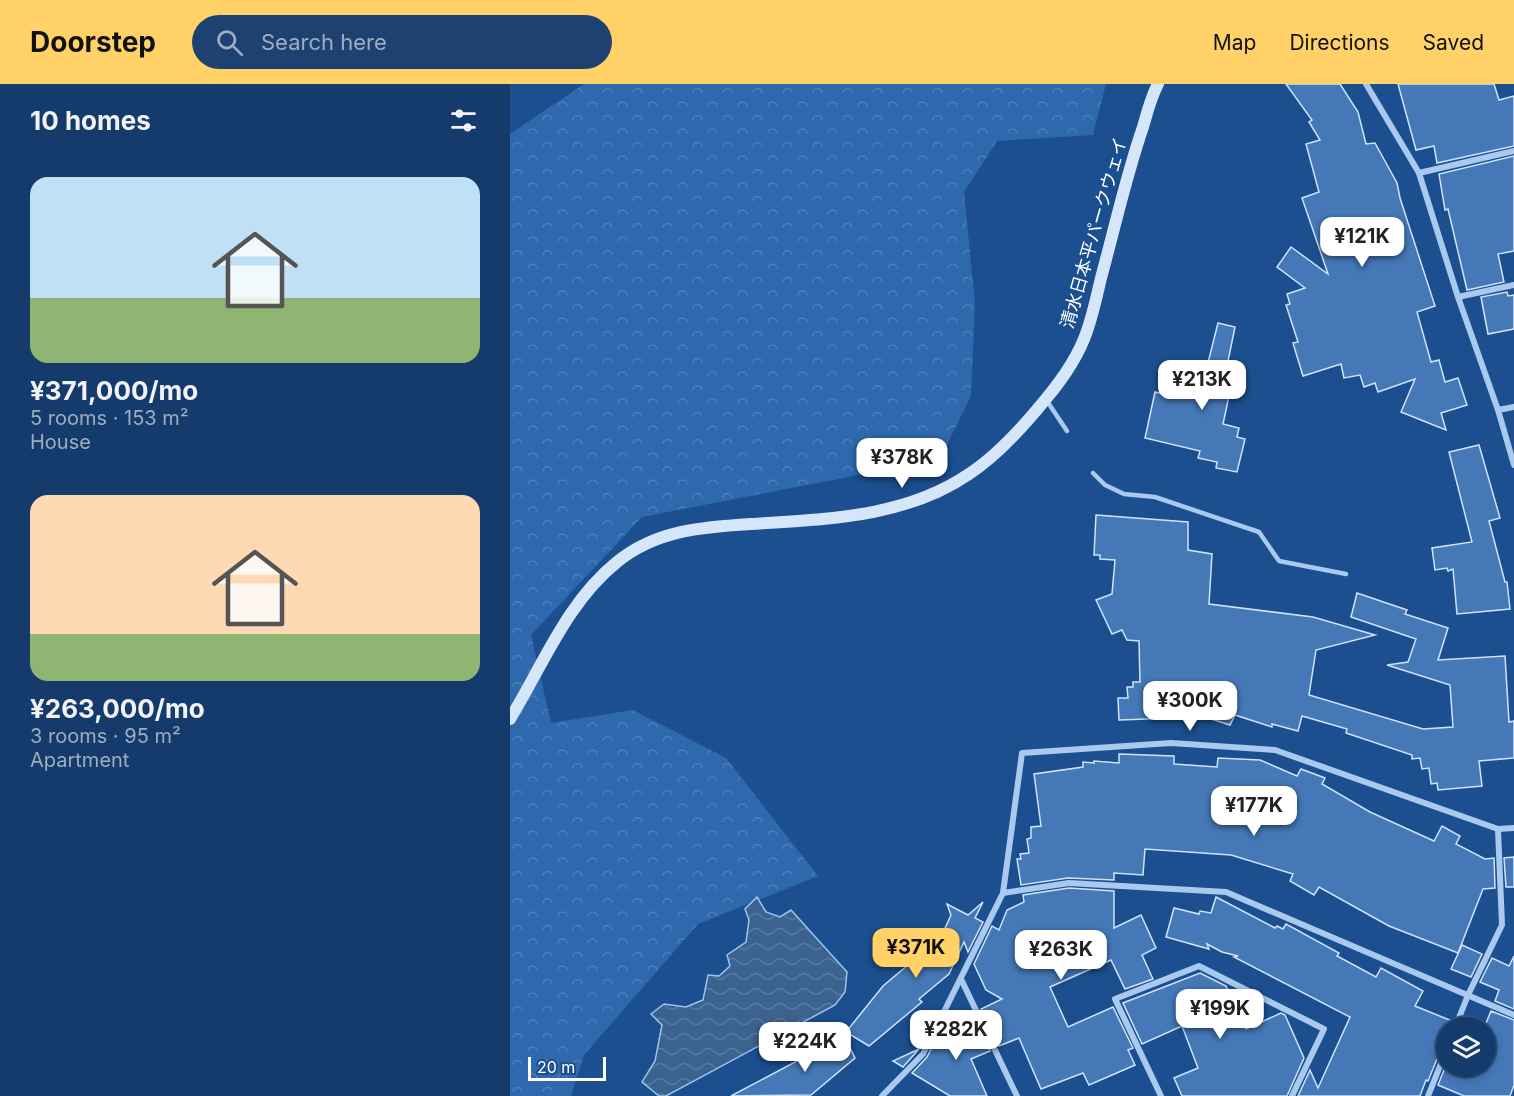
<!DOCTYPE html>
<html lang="en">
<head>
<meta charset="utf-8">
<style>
	:root { --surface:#143b6b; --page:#1d4271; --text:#f1f3f6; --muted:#9dadc1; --line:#33557e; --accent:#ffd166 }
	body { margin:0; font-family:Inter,"Noto Sans JP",sans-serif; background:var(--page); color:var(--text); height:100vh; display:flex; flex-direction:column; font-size:22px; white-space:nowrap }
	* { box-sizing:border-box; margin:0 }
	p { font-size:20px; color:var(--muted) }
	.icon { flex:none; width:33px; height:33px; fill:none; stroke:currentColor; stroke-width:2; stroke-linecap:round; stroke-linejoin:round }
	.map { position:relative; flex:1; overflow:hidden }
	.details { display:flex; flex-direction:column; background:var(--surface); width:510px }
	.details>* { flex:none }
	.fabs { position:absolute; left:926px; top:933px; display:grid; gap:12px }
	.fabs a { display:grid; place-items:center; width:60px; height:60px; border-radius:50%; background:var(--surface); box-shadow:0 3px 9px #0003,0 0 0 2px var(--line); font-size:30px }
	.scale { position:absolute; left:18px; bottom:15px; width:78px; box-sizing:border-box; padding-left:6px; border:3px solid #fff; border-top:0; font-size:16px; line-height:21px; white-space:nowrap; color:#fff; -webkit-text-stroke:4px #1b4f8f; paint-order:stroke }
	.price { position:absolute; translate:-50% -51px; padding:0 14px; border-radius:12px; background:#fff; color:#222; font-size:20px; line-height:39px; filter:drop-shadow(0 2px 3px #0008) }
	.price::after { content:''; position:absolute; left:50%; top:36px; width:18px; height:14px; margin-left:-9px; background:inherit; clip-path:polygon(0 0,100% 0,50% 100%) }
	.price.selected { background:var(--accent); color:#111 }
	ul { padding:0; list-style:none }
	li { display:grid; align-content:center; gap:12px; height:318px; padding:0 30px }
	li span { display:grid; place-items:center; height:186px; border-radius:18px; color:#555 }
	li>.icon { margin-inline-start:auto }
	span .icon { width:108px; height:108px; fill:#fffc; stroke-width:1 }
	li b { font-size:26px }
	h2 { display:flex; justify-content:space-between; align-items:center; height:72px; padding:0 30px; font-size:26px }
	header { display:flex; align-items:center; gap:36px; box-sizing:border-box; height:84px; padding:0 30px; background:var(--accent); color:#111 }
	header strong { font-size:28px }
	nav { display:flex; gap:33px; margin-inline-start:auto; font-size:21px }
	.search { width:420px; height:54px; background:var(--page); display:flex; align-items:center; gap:15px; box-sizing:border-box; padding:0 21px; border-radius:33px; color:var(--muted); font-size:22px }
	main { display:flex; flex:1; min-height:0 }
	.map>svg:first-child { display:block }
</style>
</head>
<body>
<header>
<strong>Doorstep</strong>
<div class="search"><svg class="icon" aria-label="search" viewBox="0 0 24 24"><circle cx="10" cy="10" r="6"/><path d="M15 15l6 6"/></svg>Search here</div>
<nav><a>Map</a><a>Directions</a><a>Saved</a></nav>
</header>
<main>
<section class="details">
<h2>10 homes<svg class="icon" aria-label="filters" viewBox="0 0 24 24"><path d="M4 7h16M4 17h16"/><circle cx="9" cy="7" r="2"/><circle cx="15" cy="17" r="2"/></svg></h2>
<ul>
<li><span style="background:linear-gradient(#bfe0f5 65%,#8fb573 0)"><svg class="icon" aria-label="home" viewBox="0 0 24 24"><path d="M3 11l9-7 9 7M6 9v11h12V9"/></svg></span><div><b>¥371,000/mo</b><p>5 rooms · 153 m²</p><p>House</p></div></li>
<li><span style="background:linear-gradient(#ffd9b3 75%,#8fb573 0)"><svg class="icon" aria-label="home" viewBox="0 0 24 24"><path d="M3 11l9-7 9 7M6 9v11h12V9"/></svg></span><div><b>¥263,000/mo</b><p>3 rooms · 95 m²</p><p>Apartment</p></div></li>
</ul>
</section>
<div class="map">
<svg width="1004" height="1012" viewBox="0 0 1004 1012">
	<defs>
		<pattern id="forest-crowns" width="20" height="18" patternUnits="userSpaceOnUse" patternTransform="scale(1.5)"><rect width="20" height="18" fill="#2e69ad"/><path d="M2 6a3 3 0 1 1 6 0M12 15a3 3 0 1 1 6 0" fill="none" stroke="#4d80b9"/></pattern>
		<pattern id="water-waves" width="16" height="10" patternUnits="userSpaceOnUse" patternTransform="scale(1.5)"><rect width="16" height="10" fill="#3c6290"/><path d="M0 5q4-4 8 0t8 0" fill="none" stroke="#597aa1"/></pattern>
	</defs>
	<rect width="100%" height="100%" fill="#1b4f8f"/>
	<polygon fill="url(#forest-crowns)" points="74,0 596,0 583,51 487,57 454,108 465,219 461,312 430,375 132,433 21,551 41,639 123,626 216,674 308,792 188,840 74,971 61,1012 0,1012 0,50"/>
	<polygon fill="url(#water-waves)" stroke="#9cc4f0" stroke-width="1.5" points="247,813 256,828 270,833 281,826 337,888 335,908 325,921 156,1012 149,1012 132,998 145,977 152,941 141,930 154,920 176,923 193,916 198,891 209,892 220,882 217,871 236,858 239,836 235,825"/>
	<g fill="#4478b7" stroke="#cfe3fa" stroke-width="1.5">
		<polygon points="776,0 830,0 848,28 856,60 865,59 887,99 890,114 925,222 907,228 921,278 929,276 935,298 948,294 957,321 931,329 936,346 891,328 905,295 868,308 865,299 854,303 850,291 834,294 831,280 793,292 783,259 788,258 776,221 780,220 777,210 795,204 767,183 781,163 818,190 792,114 809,108 796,60 810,56 799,38 802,36"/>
		<polygon points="888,0 984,0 989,16 1004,12 1004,62 927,79 924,62 906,66"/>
		<polygon points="1004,72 1004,167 988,170 994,198 957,206 938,125 935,126 929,90"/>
		<polygon points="997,208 998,212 1004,211 1004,245 978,250 971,213"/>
		<polygon points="708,239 725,243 717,282 725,284 713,340 729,344 727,353 735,355 727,388 706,384 707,378 688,374 690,367 635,354 645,308 661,312 662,306 686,311 693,277 698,279"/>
		<polygon points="969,361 990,434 979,437 995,498 997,498 1000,525 947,530 943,485 938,487 937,484 925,486 922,464 962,458 939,368"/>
		<polygon points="586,431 678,438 678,466 702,470 699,520 803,533 865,551 806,566 799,611 913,645 943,643 940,601 877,581 898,578 906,555 841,533 847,509 897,526 895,530 938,544 928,576 995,572 999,638 1004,637 1004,674 969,677 972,702 928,706 927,699 921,700 919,684 912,685 910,674 902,675 902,671 836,649 837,645 792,632 788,647 762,640 762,643 725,631 720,641 695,633 609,636 608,614 618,614 617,603 623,603 623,598 630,598 629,557 617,556 612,546 602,550 586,516 602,510 605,476 590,475 590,471 584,471"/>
		<polygon points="609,670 664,672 664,680 707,683 708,674 750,676 787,692 791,685 815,694 812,700 860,728 924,757 932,742 950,752 946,760 975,775 984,774 985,804 973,805 948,869 879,842 809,803 804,811 780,797 783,790 721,771 635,765 633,791 604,789 604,796 558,794 511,801 507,775 511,775 510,770 519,769 517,755 521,754 521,743 531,742 524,690 573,683 573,678 584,679 584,677 609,679"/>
		<polygon points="1004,773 1004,803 996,803 994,774"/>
		<polygon points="559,804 604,807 604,844 631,831 646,864 632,871 643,895 615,905 601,876 540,903 558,943 603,923 623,964 618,966 625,981 579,1001 573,989 531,1005 509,954 489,962 471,925 492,915 476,906 464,880 482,842 489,846 497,826 514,818 513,811"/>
		<polygon points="706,813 765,844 767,842 773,845 776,840 829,869 827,872 866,893 871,884 913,907 905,922 942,937 940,944 936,944 936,962 931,965 918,997 916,996 910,1012 788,1012 800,986 808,1004 840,933 724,873 728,872 712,868 697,860 699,865 656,853 664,824 689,830 690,827 701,829"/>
		<polygon points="473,818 465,834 473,838 458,868 454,858 439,890 409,915 412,918 359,962 336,948 373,902 431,853 441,831 437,820 458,831"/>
		<polygon points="952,861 972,870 961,893 941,885"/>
		<polygon points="1004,872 1004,925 985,917 989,906 970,898 982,874 999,882"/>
		<polygon points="690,889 716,902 736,945 771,929 775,931 794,974 777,1012 672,1012 664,994 688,984 672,942 632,960 613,919"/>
		<polygon points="981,927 1004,936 1004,1001 1000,1012 954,1012 928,1001 936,981 975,982 974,944"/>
		<polygon points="461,929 480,967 461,975 477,1012 440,1012 402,989 417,973 422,963 441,960 438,952 445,948 441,938"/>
		<polygon points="334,952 345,974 301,1011 221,1012"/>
		<polygon points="409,965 393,983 383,977"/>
	</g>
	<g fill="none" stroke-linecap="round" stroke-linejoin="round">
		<g stroke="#a9c9ee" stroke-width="4.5">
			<polyline points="537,317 557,347"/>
			<polyline points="583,389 595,401 614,410 645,413 749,448 769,477 836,490"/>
		</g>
		<g stroke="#a9c9ee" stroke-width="6">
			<polyline points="856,0 909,89 948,213 988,326 1004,381"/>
			<polyline points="909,89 1004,67"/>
			<polyline points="948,213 1004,201"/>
			<polyline points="988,326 1004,323"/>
			<polyline points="493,809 559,799 716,808 1004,931"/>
			<polyline points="451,895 507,1012"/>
			<polyline points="945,944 958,911 992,841 988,745"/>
			<polyline points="372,1012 413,970 493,809 512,669 661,659 765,666 988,745 1004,744"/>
			<polyline points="651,1012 605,915 689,882 814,945 782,1012"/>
			<polyline points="918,1012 936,967"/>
		</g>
		<path stroke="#d6e6fa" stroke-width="12" d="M0,635c33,-54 57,-117 107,-157 39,-32 86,-35 134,-38 74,-5 154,-6 218,-50 29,-19 54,-47 76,-74 16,-19 34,-45 42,-69 6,-17 10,-36 14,-53 14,-51 25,-102 42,-151 4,-14 8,-30 15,-43"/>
	</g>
	<g text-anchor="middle" stroke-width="4.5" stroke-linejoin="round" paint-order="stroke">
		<g font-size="18" fill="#fff" stroke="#1b4f8f">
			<text transform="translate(584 149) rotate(-74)" y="6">清水日本平パークウェイ</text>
		</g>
	</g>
</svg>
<div class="fabs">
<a><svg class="icon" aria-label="layers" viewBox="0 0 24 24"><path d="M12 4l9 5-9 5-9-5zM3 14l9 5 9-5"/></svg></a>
</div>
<div class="scale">20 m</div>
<b class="price" style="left:852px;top:184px">¥121K</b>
<b class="price" style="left:692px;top:327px">¥213K</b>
<b class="price" style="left:392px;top:405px">¥378K</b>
<b class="price" style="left:680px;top:648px">¥300K</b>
<b class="price" style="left:744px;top:753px">¥177K</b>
<b class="price selected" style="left:406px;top:895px">¥371K</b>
<b class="price" style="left:551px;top:897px">¥263K</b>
<b class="price" style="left:710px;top:956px">¥199K</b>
<b class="price" style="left:446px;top:977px">¥282K</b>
<b class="price" style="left:295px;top:989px">¥224K</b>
</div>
</main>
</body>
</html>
